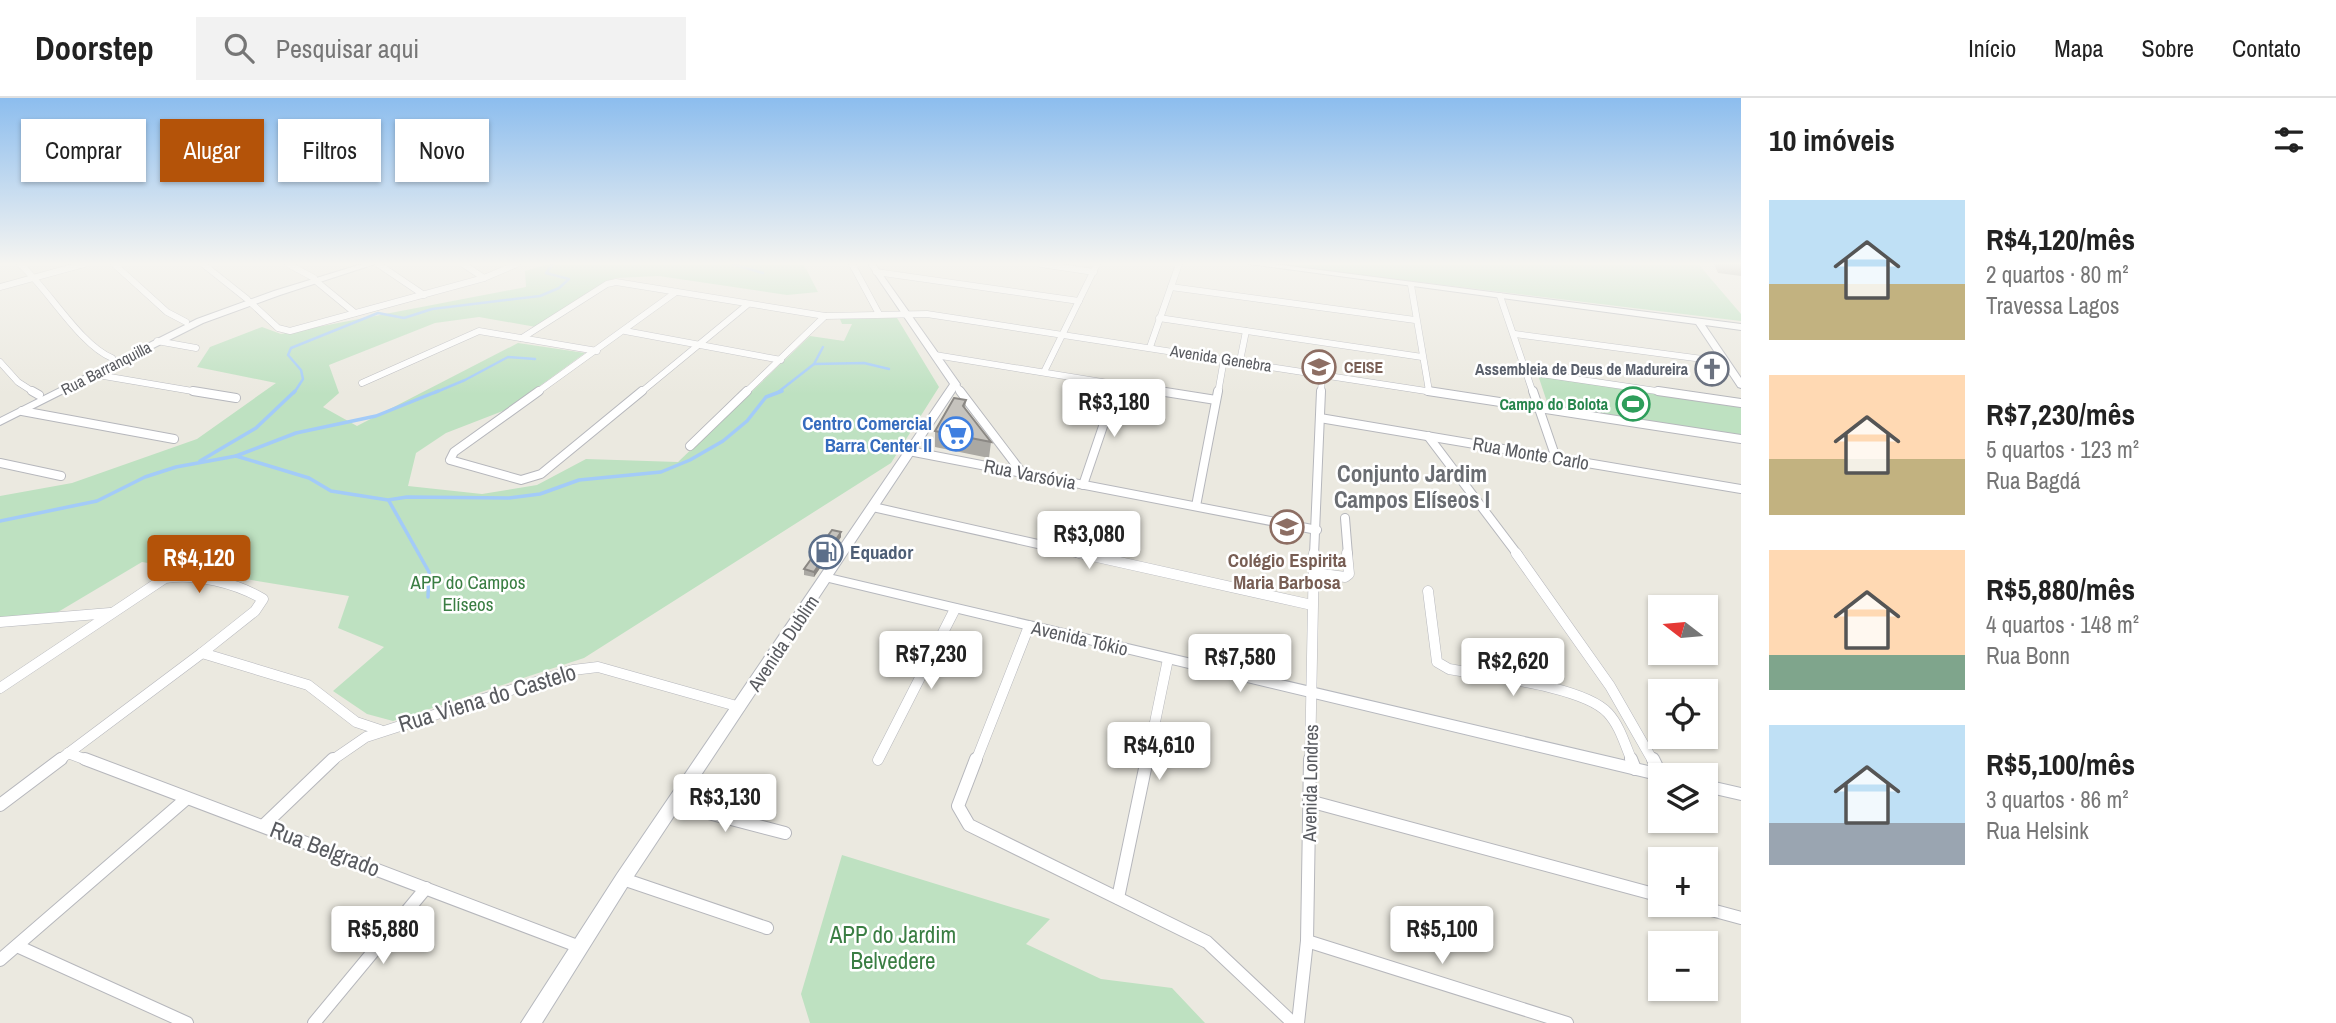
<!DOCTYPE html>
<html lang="pt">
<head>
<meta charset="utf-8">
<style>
	:root { --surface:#fff; --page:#f2f2f2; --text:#222; --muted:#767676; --line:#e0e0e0; --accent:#b45309 }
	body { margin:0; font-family:"Archivo Narrow",sans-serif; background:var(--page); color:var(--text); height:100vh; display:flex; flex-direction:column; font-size:26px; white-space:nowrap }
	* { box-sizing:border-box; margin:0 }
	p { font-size:23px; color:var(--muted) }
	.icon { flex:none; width:38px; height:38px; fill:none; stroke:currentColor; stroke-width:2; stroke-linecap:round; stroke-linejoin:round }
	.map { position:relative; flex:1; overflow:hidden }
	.panel { display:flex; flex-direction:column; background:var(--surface); width:595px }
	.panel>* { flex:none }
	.guide { position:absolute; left:21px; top:21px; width:665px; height:63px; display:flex; gap:14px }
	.needle { width:46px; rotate:286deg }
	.controls { position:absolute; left:1648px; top:497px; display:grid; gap:14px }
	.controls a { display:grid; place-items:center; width:70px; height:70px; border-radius:0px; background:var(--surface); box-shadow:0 2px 5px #0004; font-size:35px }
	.price { position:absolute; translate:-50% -60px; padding:0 16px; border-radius:7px; background:#fff; color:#222; font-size:23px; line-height:46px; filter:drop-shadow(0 2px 4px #0008) }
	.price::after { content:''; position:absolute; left:50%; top:42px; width:21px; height:16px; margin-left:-10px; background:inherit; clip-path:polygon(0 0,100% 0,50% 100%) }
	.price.on { background:var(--accent); color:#fff }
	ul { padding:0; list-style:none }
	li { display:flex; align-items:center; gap:21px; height:175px; padding:0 28px }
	li span { display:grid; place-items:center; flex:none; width:196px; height:140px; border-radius:0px; color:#555 }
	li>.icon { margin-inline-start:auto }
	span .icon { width:84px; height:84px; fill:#fffc; stroke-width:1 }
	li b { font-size:30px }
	h2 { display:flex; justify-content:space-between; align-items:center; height:84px; padding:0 28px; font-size:30px }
	.pill { padding:0 24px; border-radius:0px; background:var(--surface); box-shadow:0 2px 5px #0004; font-size:24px; line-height:63px }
	.pill.on { background:var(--accent); color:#fff }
	header { display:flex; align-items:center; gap:42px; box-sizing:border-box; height:98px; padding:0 35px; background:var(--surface); border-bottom:2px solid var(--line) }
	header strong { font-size:33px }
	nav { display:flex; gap:38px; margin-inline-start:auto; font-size:24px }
	.search { width:490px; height:63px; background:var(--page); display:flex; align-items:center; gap:18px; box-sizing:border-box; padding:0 24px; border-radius:0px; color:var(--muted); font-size:26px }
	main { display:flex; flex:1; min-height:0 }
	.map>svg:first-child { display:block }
</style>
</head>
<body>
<header>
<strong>Doorstep</strong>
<div class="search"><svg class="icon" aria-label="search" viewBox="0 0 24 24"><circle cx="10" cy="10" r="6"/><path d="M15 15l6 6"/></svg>Pesquisar aqui</div>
<nav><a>Início</a><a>Mapa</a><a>Sobre</a><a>Contato</a></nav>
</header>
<main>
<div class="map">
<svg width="1741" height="925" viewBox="0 0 1741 925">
	<rect width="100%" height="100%" fill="#ebe9e0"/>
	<g fill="#bee1c1">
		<polygon points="545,167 804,167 818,194 787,197 659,178 615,180 536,229 479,219 435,225 329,267 339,295 323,309 357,328 518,245 585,255 508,311 446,335 416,355 408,388 482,396 537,387 586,361 678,364 810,238 844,243 852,226 842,226 840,221 897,220 939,289 891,365 584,560 393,623 367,616 333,593 384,549 338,530 349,498 142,464 58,514 0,520 0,398 72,385 197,341 276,285 197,269 210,249 262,229 281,236 526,189 525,173"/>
		<polygon points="1279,167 1699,167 1741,216 1741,223"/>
		<polygon points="1538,277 1741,307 1741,337 1548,307"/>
		<polygon points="842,757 1050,821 1026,846 1101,881 1172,890 1205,925 810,925 801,896"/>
	</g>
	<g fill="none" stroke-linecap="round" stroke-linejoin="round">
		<g stroke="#a3cbf8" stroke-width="2.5">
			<polyline points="732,166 763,175"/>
			<polyline points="814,266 864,265 889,271"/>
			<polyline points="294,295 303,281 301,272 288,257 291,250 378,215 404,220 432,211 540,198 559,190 569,181 546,175 553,166"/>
			<polyline points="434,295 465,282 508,259 535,261"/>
			<polyline points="777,295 814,266 823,249"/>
		</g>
		<g stroke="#a3cbf8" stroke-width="3.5">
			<polyline points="236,358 309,380 331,393 388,402 407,399 509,400 540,396 579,382 661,374 690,362 723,343 747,323 766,299 782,293"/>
			<polyline points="200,363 256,330 295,293"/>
			<polyline points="389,403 429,474 428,499"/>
			<polyline points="0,423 97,403 145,379 176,369 236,358 296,335 376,318 438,293"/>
		</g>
		<defs>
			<g id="street-far3">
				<path d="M20,166c29,26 60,81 92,94"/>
				<polyline points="114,166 167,214 186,224"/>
				<polyline points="203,166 247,201"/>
				<polyline points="288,166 314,180"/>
				<polyline points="378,166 424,197"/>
				<polyline points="463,166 484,180"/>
				<polyline points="852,166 879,216"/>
				<polyline points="1041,166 1094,174"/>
				<polyline points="876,174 1079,203"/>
				<polyline points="316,183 355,215"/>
				<polyline points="1411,187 1429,293"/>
				<polyline points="0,189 84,166"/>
				<polyline points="1171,189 1415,222"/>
				<polyline points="1500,198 1533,295"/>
				<polyline points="250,204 278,230 290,233 484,180 517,166"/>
				<polyline points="1159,220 1422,259"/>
				<polyline points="625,233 781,262"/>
				<polyline points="1515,236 1725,264"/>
				<polyline points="522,240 607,186 616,184 825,218 927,216 1439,295"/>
				<polyline points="157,243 196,250"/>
				<polyline points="1150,249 1179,166"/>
				<polyline points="935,257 1170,295"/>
				<polyline points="1240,263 1246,233"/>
				<polyline points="0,264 18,284 35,295"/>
				<polyline points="1044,274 1097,166"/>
				<polyline points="1528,274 1670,295"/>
				<polyline points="92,276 204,295"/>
				<polyline points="362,285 479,233 597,253"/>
				<polyline points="955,286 962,295"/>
				<polyline points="536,295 676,194"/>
				<polyline points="640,295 747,207"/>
				<polyline points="745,295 825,218"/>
				<polyline points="1114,295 1117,286"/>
				<polyline points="1218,295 1224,261"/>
				<polyline points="1321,295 1322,277"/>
			</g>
			<g id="street-far2">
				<polyline points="32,293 39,297"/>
				<polyline points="193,293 236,300"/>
				<polyline points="539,293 454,354 450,362 521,382 541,376 642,293"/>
				<polyline points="960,293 1023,376"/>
				<polyline points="1159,293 1216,302"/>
				<polyline points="1428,293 1741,341"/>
				<polyline points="1533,293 1556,360"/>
				<polyline points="1658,293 1741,305"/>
				<polyline points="22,313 174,341"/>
				<polyline points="1320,320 1741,391"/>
				<polyline points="1428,338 1518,457"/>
				<polyline points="690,348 747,293"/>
				<polyline points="909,353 1317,432"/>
				<polyline points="0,365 61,378"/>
				<polyline points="1083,387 1115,293"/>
				<polyline points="1196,408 1218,293"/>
				<polyline points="873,409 1087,457"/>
				<polyline points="1345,420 1348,457"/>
				<polyline points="1314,457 1321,293"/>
			</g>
			<g id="street-far1">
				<polyline points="1079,455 1312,507"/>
				<polyline points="1516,455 1610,588 1653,663"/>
				<polyline points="1315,475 1345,479 1349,476 1347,455"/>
				<path d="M1428,493l9,71 12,7c37,7 135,17 159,44 12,13 17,32 24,48"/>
				<polyline points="0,524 110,515"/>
				<polyline points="202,555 308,587 356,624 380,632"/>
				<path d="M0,590l165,-110c31,-5 71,5 98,21l-8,12 -53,42 -144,108"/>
				<polyline points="68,655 89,663"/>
				<polyline points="878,662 955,511"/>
				<polyline points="331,663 366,639 573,572 598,569 740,609"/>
				<polyline points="976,663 1029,528"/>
				<polyline points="1147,663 1168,561"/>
				<polyline points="1310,663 1314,455"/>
			</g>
			<g id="street">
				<polyline points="85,661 580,849"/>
				<polyline points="976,661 958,708 969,727 1207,844 1293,925"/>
				<polyline points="1631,661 1635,671"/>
				<polyline points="1653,661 1661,677"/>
				<polyline points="1309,703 1661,798"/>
				<polyline points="674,706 785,735"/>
				<polyline points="0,707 61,661"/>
				<polyline points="263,728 333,661"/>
				<polyline points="623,781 767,830"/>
				<polyline points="1118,800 1147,661"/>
				<polyline points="1693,807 1741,820"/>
				<polyline points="1307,843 1567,925"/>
				<polyline points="17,848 187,925"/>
				<polyline points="0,862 186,701"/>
				<polyline points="314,925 426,790"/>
				<polyline points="1298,925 1307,843 1310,661"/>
			</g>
			<g id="secondary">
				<polygon points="362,166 375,166 280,197 203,225 0,327 0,320 197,221 274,193"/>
				<polygon points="868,166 875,166 960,286 833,477 1661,671 1667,673 1669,677 1661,677 1661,683 829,484 629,786 542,925 521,925 617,776 950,286"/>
				<polygon points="1249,166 1273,166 1741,226 1741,232 1705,227 1741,280 1741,290 1738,289 1696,226"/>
				<polygon points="1706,682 1741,690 1741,702 1706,694"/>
			</g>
		</defs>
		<use href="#street-far3" stroke="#b6b7bc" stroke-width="7"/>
		<use href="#street-far2" stroke="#b6b7bc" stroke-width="10"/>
		<use href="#street-far1" stroke="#b6b7bc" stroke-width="11"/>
		<use href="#street" stroke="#b6b7bc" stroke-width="14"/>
		<use href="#secondary" stroke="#b6b8be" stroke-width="2"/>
		<use href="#street-far3" stroke="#fff" stroke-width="6"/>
		<use href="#street-far2" stroke="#fff" stroke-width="8"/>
		<use href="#street-far1" stroke="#fff" stroke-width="10"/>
		<use href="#street" stroke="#fff" stroke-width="12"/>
		<use href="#secondary" fill="#fff" fill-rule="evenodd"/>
	</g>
	<g fill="#aaa8a3">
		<polygon points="1714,166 1741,166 1741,178 1718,175"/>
		<polygon points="966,302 965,312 991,344 989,360 935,349 935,333"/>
		<polygon points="841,434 841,439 814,479 804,477 804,471"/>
	</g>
	<polygon fill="#8b8884" points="841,434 841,439 814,479 814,474"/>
	<g fill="#c6c3bd" stroke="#8b8884" stroke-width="2">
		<polygon points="954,300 966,302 963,308 991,344 935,333"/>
		<polygon points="832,432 841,434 814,474 804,471"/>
	</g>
	<linearGradient id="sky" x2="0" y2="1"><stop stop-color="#8cbdee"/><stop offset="0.56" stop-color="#f6f5f1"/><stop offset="1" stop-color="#f6f5f1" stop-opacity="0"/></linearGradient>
	<rect width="1741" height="296" fill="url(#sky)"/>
	<defs>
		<symbol id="school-ring" viewBox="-11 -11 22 22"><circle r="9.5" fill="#fff" stroke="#8d6e63" stroke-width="1.5"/><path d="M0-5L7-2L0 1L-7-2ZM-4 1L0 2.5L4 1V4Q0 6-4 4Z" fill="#8d6e63"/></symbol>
		<symbol id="church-ring" viewBox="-11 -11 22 22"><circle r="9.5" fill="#fff" stroke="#6b7280" stroke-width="1.5"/><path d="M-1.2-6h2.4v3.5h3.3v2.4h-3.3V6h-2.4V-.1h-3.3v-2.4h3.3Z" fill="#6b7280"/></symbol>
		<symbol id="stadium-ring" viewBox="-11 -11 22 22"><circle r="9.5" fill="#fff" stroke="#2e9e5b" stroke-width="1.5"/><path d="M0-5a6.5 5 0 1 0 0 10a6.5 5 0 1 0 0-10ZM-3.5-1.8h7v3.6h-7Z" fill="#2e9e5b"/></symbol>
		<symbol id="supermarket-ring" viewBox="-11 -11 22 22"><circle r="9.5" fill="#fff" stroke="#3f7fe0" stroke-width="1.5"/><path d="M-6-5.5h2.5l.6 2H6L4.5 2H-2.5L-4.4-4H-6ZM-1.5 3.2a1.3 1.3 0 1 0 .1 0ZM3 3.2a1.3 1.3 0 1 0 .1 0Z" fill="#3f7fe0"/></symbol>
		<symbol id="fuel-ring" viewBox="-11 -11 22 22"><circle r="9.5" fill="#fff" stroke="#5c6f8a" stroke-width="1.5"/><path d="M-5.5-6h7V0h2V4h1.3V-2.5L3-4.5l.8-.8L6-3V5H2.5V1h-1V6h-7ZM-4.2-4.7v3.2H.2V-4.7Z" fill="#5c6f8a"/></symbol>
	</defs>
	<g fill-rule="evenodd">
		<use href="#school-ring" x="1300" y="250" width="38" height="38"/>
		<use href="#church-ring" x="1693" y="252" width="38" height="38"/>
		<use href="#stadium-ring" x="1614" y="287" width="38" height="38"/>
		<use href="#supermarket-ring" x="937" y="317" width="38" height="38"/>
		<use href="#school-ring" x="1268" y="410" width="38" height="38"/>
		<use href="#fuel-ring" x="807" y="435" width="38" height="38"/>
	</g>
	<g text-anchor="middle" stroke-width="5" stroke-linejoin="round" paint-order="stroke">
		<g font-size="16" fill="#595b60" stroke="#fff">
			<text transform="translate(1221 260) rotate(9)" y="6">Avenida Genebra</text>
			<text transform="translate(106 270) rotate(-27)" y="6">Rua Barranquilla</text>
		</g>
		<g font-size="16" font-weight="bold" fill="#785e54" stroke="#fff" text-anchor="start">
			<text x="1344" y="275">CEISE</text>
		</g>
		<g font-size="16" font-weight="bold" fill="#5b616d" stroke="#fff" text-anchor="end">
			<text x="1688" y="277">Assembleia de Deus de Madureira</text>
		</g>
		<g font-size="16" font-weight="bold" fill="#27864d" stroke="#fff" text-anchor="end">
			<text x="1608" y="312">Campo do Bolota</text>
		</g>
		<g font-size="19" font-weight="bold" fill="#366cbe" stroke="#fff" text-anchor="end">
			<text x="932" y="332">Centro Comercial<tspan x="932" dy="22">Barra Center II</tspan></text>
		</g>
		<g font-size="19" fill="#595b60" stroke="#fff">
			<text transform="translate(1531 355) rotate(10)" y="7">Rua Monte Carlo</text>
			<text transform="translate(1030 376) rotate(11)" y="7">Rua Varsóvia</text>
			<text transform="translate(1080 540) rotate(13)" y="7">Avenida Tókio</text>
			<text transform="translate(783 545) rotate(-56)" y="7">Avenida Dublim</text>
			<text transform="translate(1310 685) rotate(-89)" y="7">Avenida Londres</text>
		</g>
		<g font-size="19" font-weight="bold" fill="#4e5e75" stroke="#fff" text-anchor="start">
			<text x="850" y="461">Equador</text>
		</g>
		<g font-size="19" font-weight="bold" fill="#785e54" stroke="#fff">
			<text x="1287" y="469">Colégio Espirita<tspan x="1287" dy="22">Maria Barbosa</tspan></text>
		</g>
		<g font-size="19" fill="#3a7e43" stroke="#fff">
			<text x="468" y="491">APP do Campos<tspan x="468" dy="22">Elíseos</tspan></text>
		</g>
		<g font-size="23" font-weight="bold" fill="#6a6d72" stroke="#fff">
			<text x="1412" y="384">Conjunto Jardim<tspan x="1412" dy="26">Campos Elíseos I</tspan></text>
		</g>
		<g font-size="23" fill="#595b60" stroke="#fff">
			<text transform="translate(487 600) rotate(-17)" y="8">Rua Viena do Castelo</text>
			<text transform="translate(325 751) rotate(21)" y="8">Rua Belgrado</text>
		</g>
		<g font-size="23" fill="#3a7e43" stroke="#fff">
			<text x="893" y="845">APP do Jardim<tspan x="893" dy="26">Belvedere</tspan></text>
		</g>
	</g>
</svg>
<div class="controls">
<a><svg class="needle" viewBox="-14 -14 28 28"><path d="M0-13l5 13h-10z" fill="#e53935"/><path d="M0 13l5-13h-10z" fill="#767676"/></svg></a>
<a><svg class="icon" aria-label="locate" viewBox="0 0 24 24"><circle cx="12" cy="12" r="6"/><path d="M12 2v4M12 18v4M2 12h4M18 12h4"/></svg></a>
<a><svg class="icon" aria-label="layers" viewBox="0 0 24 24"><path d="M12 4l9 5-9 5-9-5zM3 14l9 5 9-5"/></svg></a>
<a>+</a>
<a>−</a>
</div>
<b class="price" style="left:1114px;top:341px">R$3,180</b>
<b class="price" style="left:1089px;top:473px">R$3,080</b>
<b class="price on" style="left:199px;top:497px">R$4,120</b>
<b class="price" style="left:931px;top:593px">R$7,230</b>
<b class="price" style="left:1240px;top:596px">R$7,580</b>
<b class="price" style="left:1513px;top:600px">R$2,620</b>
<b class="price" style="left:1159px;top:684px">R$4,610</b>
<b class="price" style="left:725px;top:736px">R$3,130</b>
<b class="price" style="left:383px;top:868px">R$5,880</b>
<b class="price" style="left:1442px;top:868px">R$5,100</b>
<div class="guide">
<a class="pill">Comprar</a>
<a class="pill on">Alugar</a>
<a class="pill">Filtros</a>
<a class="pill">Novo</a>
</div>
</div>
<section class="panel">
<h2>10 imóveis<svg class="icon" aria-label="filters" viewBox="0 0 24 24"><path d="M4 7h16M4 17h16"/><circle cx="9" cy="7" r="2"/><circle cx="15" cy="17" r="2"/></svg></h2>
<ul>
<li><span style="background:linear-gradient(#bfe0f5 60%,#c2b280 0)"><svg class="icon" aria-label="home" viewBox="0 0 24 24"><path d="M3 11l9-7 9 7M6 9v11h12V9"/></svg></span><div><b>R$4,120/mês</b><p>2 quartos · 80 m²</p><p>Travessa Lagos</p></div></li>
<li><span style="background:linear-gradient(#ffd9b3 60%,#c2b280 0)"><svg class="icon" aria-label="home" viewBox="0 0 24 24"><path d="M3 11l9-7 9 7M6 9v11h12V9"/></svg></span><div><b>R$7,230/mês</b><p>5 quartos · 123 m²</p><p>Rua Bagdá</p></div></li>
<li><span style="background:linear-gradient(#ffd9b3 75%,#7fa58c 0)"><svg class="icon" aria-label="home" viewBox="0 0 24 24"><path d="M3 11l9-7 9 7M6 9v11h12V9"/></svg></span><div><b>R$5,880/mês</b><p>4 quartos · 148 m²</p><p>Rua Bonn</p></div></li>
<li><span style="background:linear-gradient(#bfe0f5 70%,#9aa5b1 0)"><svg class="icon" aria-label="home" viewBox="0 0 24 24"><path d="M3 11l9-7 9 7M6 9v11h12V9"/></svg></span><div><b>R$5,100/mês</b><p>3 quartos · 86 m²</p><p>Rua Helsink</p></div></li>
</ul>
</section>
</main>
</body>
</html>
